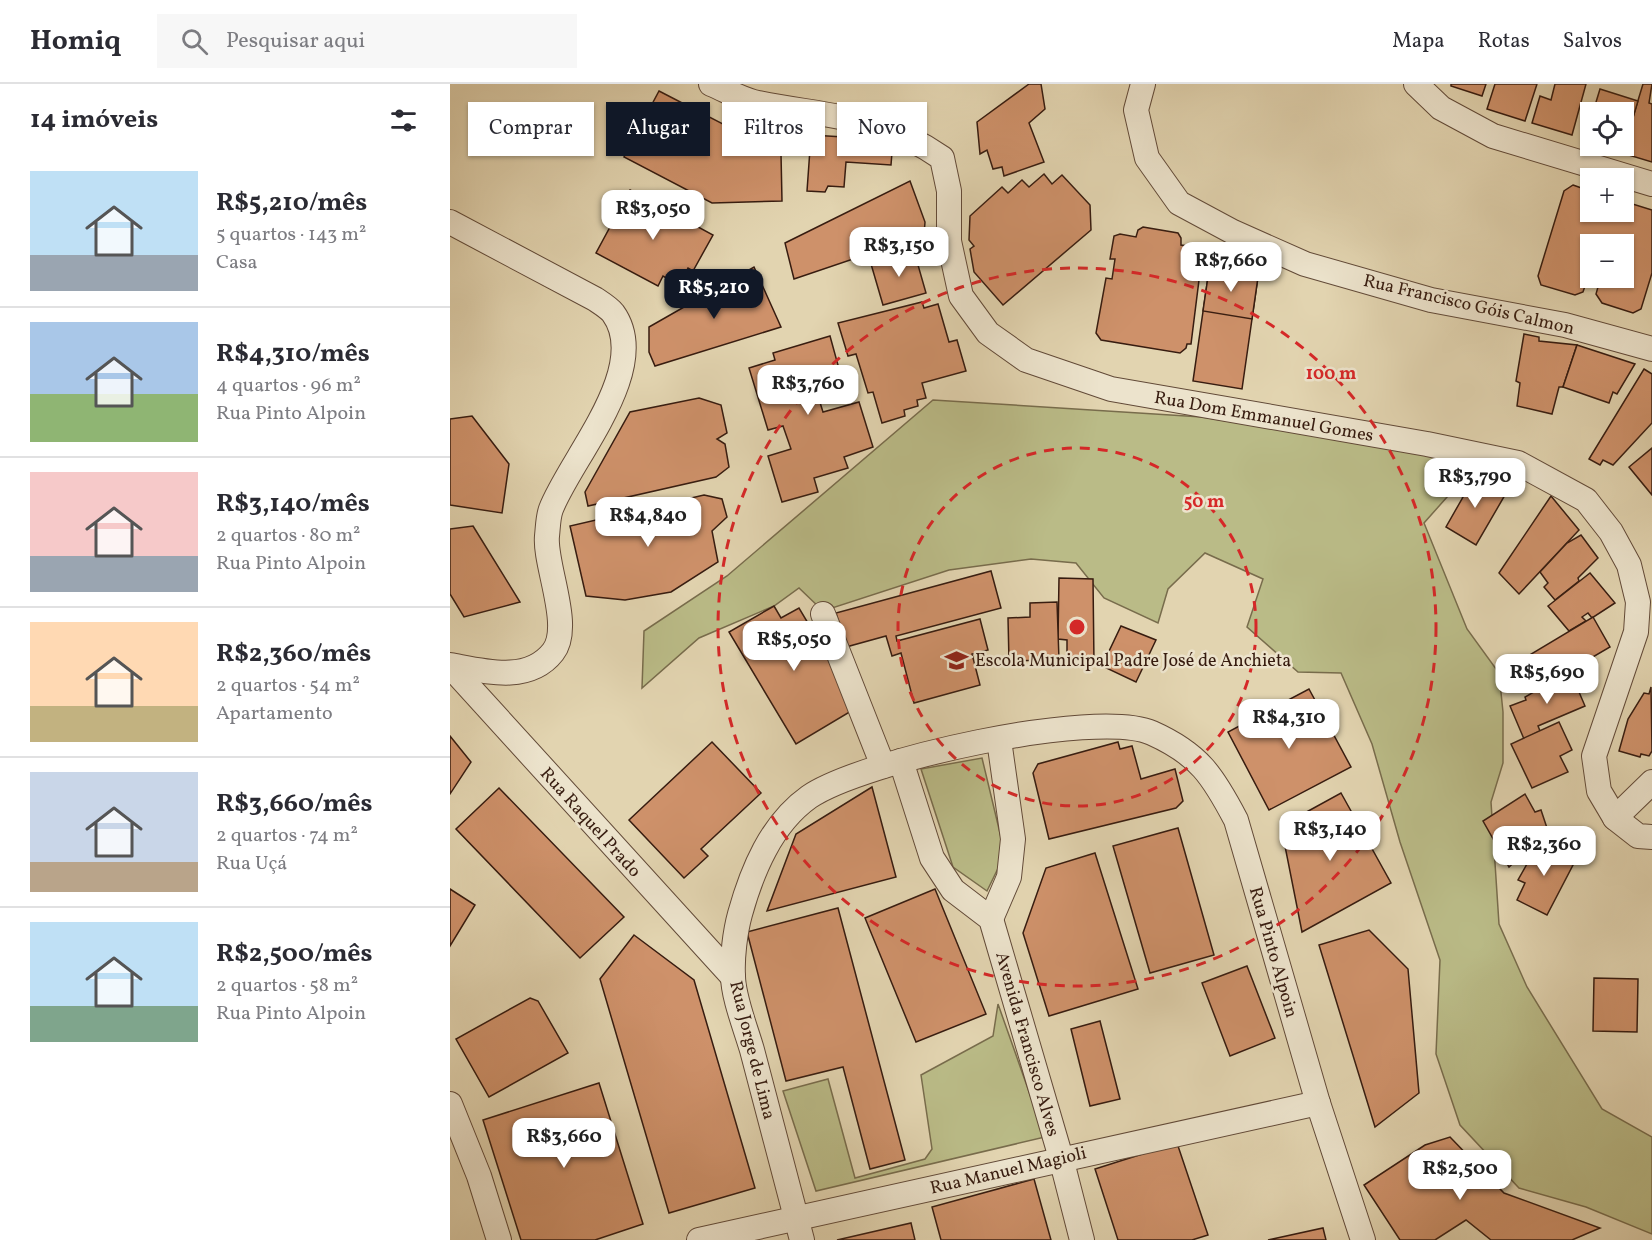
<!DOCTYPE html>
<html lang="pt">
<head>
<meta charset="utf-8">
<style>
	:root { --surface:#fff; --page:#f7f7f7; --text:#2b2b33; --muted:#7c7c81; --line:#e1e1e2; --accent:#111827 }
	body { margin:0; font-family:Vollkorn,serif; background:var(--page); color:var(--text); height:100vh; display:flex; flex-direction:column; font-size:22px; white-space:nowrap }
	* { box-sizing:border-box; margin:0 }
	p { font-size:20px; color:var(--muted) }
	.icon { flex:none; width:33px; height:33px; fill:none; stroke:currentColor; stroke-width:2; stroke-linecap:round; stroke-linejoin:round }
	.map { position:relative; flex:1; overflow:hidden }
	.panel { display:flex; flex-direction:column; background:var(--surface); width:450px }
	.panel>* { flex:none }
	.banner { position:absolute; left:18px; top:18px; width:570px; height:54px; display:flex; gap:12px }
	.buttons { position:absolute; left:1130px; top:18px; display:grid; gap:12px }
	.buttons a { display:grid; place-items:center; width:54px; height:54px; border-radius:0px; background:var(--surface); box-shadow:0 2px 4px #0004; font-size:30px }
	.price { position:absolute; translate:-50% -51px; padding:0 14px; border-radius:12px; background:#fff; color:#222; font-size:20px; line-height:39px; filter:drop-shadow(0 2px 3px #0008) }
	.price::after { content:''; position:absolute; left:50%; top:36px; width:18px; height:14px; margin-left:-9px; background:inherit; clip-path:polygon(0 0,100% 0,50% 100%) }
	.price.selected { background:var(--accent); color:#fff }
	ul { padding:0; list-style:none }
	li { display:flex; align-items:center; gap:18px; height:150px; padding:0 30px }
	li+li { border-top:2px solid var(--line) }
	li span { display:grid; place-items:center; flex:none; width:168px; height:120px; border-radius:0px; color:#555 }
	li>.icon { margin-inline-start:auto }
	span .icon { width:72px; height:72px; fill:#fffc; stroke-width:1 }
	li b { font-size:26px }
	h2 { display:flex; justify-content:space-between; align-items:center; height:72px; padding:0 30px; font-size:26px }
	.pill { padding:0 21px; border-radius:0px; background:var(--surface); box-shadow:0 2px 4px #0004; font-size:21px; line-height:54px }
	.pill.selected { background:var(--accent); color:#fff }
	header { display:flex; align-items:center; gap:36px; box-sizing:border-box; height:84px; padding:0 30px; background:var(--surface); border-bottom:2px solid var(--line) }
	header strong { font-size:28px }
	nav { display:flex; gap:33px; margin-inline-start:auto; font-size:21px }
	.search { width:420px; height:54px; background:var(--page); display:flex; align-items:center; gap:15px; box-sizing:border-box; padding:0 21px; border-radius:0px; color:var(--muted); font-size:22px }
	main { display:flex; flex:1; min-height:0 }
	.map>svg:first-child { display:block }
</style>
</head>
<body>
<header>
<strong>Homiq</strong>
<div class="search"><svg class="icon" aria-label="search" viewBox="0 0 24 24"><circle cx="10" cy="10" r="6"/><path d="M15 15l6 6"/></svg>Pesquisar aqui</div>
<nav><a>Mapa</a><a>Rotas</a><a>Salvos</a></nav>
</header>
<main>
<section class="panel">
<h2>14 imóveis<svg class="icon" aria-label="filters" viewBox="0 0 24 24"><path d="M4 7h16M4 17h16"/><circle cx="9" cy="7" r="2"/><circle cx="15" cy="17" r="2"/></svg></h2>
<ul>
<li><span style="background:linear-gradient(#bfe0f5 70%,#9aa5b1 0)"><svg class="icon" aria-label="home" viewBox="0 0 24 24"><path d="M3 11l9-7 9 7M6 9v11h12V9"/></svg></span><div><b>R$5,210/mês</b><p>5 quartos · 143 m²</p><p>Casa</p></div></li>
<li><span style="background:linear-gradient(#a9c7e8 60%,#8fb573 0)"><svg class="icon" aria-label="home" viewBox="0 0 24 24"><path d="M3 11l9-7 9 7M6 9v11h12V9"/></svg></span><div><b>R$4,310/mês</b><p>4 quartos · 96 m²</p><p>Rua Pinto Alpoin</p></div></li>
<li><span style="background:linear-gradient(#f6c9c9 70%,#9aa5b1 0)"><svg class="icon" aria-label="home" viewBox="0 0 24 24"><path d="M3 11l9-7 9 7M6 9v11h12V9"/></svg></span><div><b>R$3,140/mês</b><p>2 quartos · 80 m²</p><p>Rua Pinto Alpoin</p></div></li>
<li><span style="background:linear-gradient(#ffd9b3 70%,#c2b280 0)"><svg class="icon" aria-label="home" viewBox="0 0 24 24"><path d="M3 11l9-7 9 7M6 9v11h12V9"/></svg></span><div><b>R$2,360/mês</b><p>2 quartos · 54 m²</p><p>Apartamento</p></div></li>
<li><span style="background:linear-gradient(#c9d6e8 75%,#b9a48a 0)"><svg class="icon" aria-label="home" viewBox="0 0 24 24"><path d="M3 11l9-7 9 7M6 9v11h12V9"/></svg></span><div><b>R$3,660/mês</b><p>2 quartos · 74 m²</p><p>Rua Uçá</p></div></li>
<li><span style="background:linear-gradient(#bfe0f5 70%,#7fa58c 0)"><svg class="icon" aria-label="home" viewBox="0 0 24 24"><path d="M3 11l9-7 9 7M6 9v11h12V9"/></svg></span><div><b>R$2,500/mês</b><p>2 quartos · 58 m²</p><p>Rua Pinto Alpoin</p></div></li>
</ul>
</section>
<div class="map">
<svg width="1202" height="1156" viewBox="0 0 1202 1156">
	<rect width="100%" height="100%" fill="#e2d4b0"/>
	<filter id="stains"><feTurbulence type="fractalNoise" baseFrequency=".00333" numOctaves="4"/><feColorMatrix values="0 0 0 0 .2 0 0 0 0 .09 0 0 0 0 .02 0 0 0 .5 -.17"/></filter>
	<radialGradient id="worn" r=".72"><stop offset=".6" stop-color="#630" stop-opacity="0"/><stop offset="1" stop-color="#630" stop-opacity=".3"/></radialGradient>
	<g fill="#babb87" stroke="#786c4c" stroke-width="1.5">
		<polygon points="483,316 752,333 1029,377 974,439 1017,545 1049,589 1053,628 1053,679 1041,718 1049,840 1077,903 1152,1025 1202,1053 1202,1150 1136,1123 1069,1104 1010,1041 986,970 990,876 950,758 922,660 891,589 848,588 797,543 813,495 755,469 718,505 708,539 654,514 626,479 581,475 499,486 373,527 349,504 324,522 249,554 192,604 194,547 277,492"/>
		<polygon points="532,674 555,770 537,807 503,783 471,685"/>
		<polygon points="548,920 595,1053 366,1107 333,1007 378,995 405,1094 475,1075 482,1065 471,991 543,952"/>
	</g>
	<g fill="#ce916a" stroke="#371c10" stroke-width="1.5" fill-rule="evenodd">
		<polygon points="579,0 591,0 595,25 579,39 594,78 554,92 552,83 543,85 537,66 530,70 527,38"/>
		<polygon points="1001,0 1036,0 1032,12 1001,2"/>
		<polygon points="1045,0 1087,0 1075,37 1037,25"/>
		<polygon points="1105,0 1136,0 1122,51 1082,39 1090,12 1101,16"/>
		<polygon points="1193,0 1202,0 1199,19 1202,20 1202,78 1172,69"/>
		<polygon points="1150,5 1188,17 1174,64 1166,62 1173,62 1173,28 1143,28"/>
		<polygon points="209,7 331,70 332,117 262,119 174,73"/>
		<polygon points="361,51 443,56 441,81 396,78 394,103 378,102 375,108 357,107"/>
		<polygon points="594,90 602,100 612,91 640,121 641,146 553,221 524,188 520,165 524,162 519,156 520,132 552,103 558,109 572,96 579,103"/>
		<polygon points="460,97 475,138 474,151 344,195 335,159"/>
		<path d="M1123,101l17,6v21h33v-11l29,9v63l-11,36 -8,4 -31,-10 -6,-9 2,-7 -12,-4 -3,9 -8,3 -34,-10 -3,-9 26,-85zM1140,160h33v34h-33z"/>
		<polygon points="180,106 263,151 243,187 238,184 233,194 227,190 223,198 213,192 208,202 146,169"/>
		<polygon points="693,143 728,149 731,154 731,161 753,164 741,260 737,260 736,264 730,269 651,256 646,249 656,194 662,195 665,175 660,175 664,152 670,150 686,153 688,146"/>
		<polygon points="464,167 476,209 433,221 421,180"/>
		<polygon points="304,183 331,243 205,282 199,268 199,243"/>
		<polygon points="778,185 797,187 797,192 808,193 792,305 743,297 759,186 778,188"/>
		<polygon points="778,185 797,187 797,192 808,193 802,235 753,227 759,186 778,188"/>
		<polygon points="472,218 474,224 488,220 499,258 507,256 516,287 472,299 476,314 467,316 468,322 454,326 455,332 432,339 423,308 418,309 406,270 398,272 388,239"/>
		<polygon points="1074,250 1089,253 1089,257 1127,261 1113,303 1109,303 1102,330 1067,322 1070,299 1066,297"/>
		<polygon points="380,252 394,303 368,312 373,328 409,318 423,363 394,373 398,384 364,394 368,408 332,418 318,372 341,365 333,342 318,346 299,284 325,276 323,269"/>
		<polygon points="1127,261 1185,280 1167,310 1163,308 1159,319 1113,303"/>
		<polygon points="1194,285 1202,290 1202,339 1163,381 1153,376 1150,381 1139,375"/>
		<polygon points="249,314 271,321 277,349 267,355 275,360 279,383 266,393 138,422 135,408 180,328"/>
		<polygon points="22,332 59,380 52,429 0,421 0,335"/>
		<polygon points="1202,364 1202,411 1179,383"/>
		<polygon points="1018,390 1055,411 1026,461 996,443 1013,413 1007,410"/>
		<polygon points="254,411 272,415 277,433 262,447 268,478 221,508 175,516 136,512 120,442"/>
		<polygon points="1101,412 1129,446 1069,510 1049,489"/>
		<polygon points="23,442 70,518 14,533 0,510 0,445"/>
		<polygon points="1131,451 1148,474 1128,494 1129,497 1105,516 1094,503 1098,499 1090,488 1117,459"/>
		<polygon points="541,487 551,524 446,552 447,557 530,535 538,566 522,570 530,601 464,619 451,569 442,572 436,552 396,563 386,529"/>
		<polygon points="1140,489 1165,519 1142,534 1138,529 1132,533 1136,537 1119,547 1098,522"/>
		<polygon points="609,494 643,495 644,580 617,579 617,556 608,555"/>
		<polygon points="607,518 609,576 559,577 558,534 580,533 580,519"/>
		<polygon points="324,522 331,534 349,524 408,623 346,660 279,548"/>
		<polygon points="1143,533 1160,563 1090,604 1073,575"/>
		<polygon points="671,542 706,556 686,598 652,582"/>
		<polygon points="1120,587 1135,622 1088,642 1090,647 1074,655 1060,622 1076,616 1075,613"/>
		<polygon points="1201,603 1202,667 1199,672 1191,670 1190,673 1169,667 1178,635 1194,609 1199,610"/>
		<polygon points="859,605 901,683 819,726 778,648"/>
		<polygon points="1109,638 1122,666 1110,672 1118,688 1082,704 1061,660"/>
		<polygon points="0,652 21,678 0,710"/>
		<polygon points="262,658 311,709 251,765 258,772 234,794 179,736"/>
		<polygon points="668,658 670,665 682,662 691,695 725,685 733,717 726,724 599,755 583,689 588,680"/>
		<polygon points="422,703 446,793 317,827 346,750"/>
		<polygon points="49,704 174,833 130,874 6,745"/>
		<polygon points="891,709 941,799 852,848 831,742"/>
		<polygon points="1075,710 1085,728 1091,726 1098,747 1059,783 1033,737"/>
		<polygon points="728,744 764,871 700,889 663,762"/>
		<polygon points="1091,755 1117,768 1113,776 1123,781 1097,831 1067,816 1075,799 1068,796"/>
		<polygon points="645,769 688,905 599,932 573,849 596,784"/>
		<polygon points="0,805 25,821 0,862"/>
		<polygon points="485,805 536,930 466,958 415,834"/>
		<polygon points="388,824 455,1076 420,1085 393,983 336,997 297,848"/>
		<polygon points="919,846 958,885 969,1009 925,1043 869,861"/>
		<polygon points="184,851 244,896 305,1104 219,1129 150,895"/>
		<polygon points="797,882 825,954 780,972 752,899"/>
		<polygon points="1144,894 1188,895 1187,948 1143,947"/>
		<polygon points="80,914 88,917 118,969 39,1013 6,955"/>
		<polygon points="650,937 670,1015 640,1022 621,945"/>
		<polygon points="149,999 193,1140 145,1156 71,1156 33,1036"/>
		<polygon points="1000,1053 1054,1109 1150,1144 1122,1156 1041,1156 1016,1136 985,1156 950,1156 914,1101 975,1061"/>
		<polygon points="727,1059 758,1151 742,1156 668,1156 645,1085"/>
		<polygon points="584,1095 601,1156 491,1156 482,1123"/>
		<polygon points="461,1139 465,1156 387,1156"/>
		<polygon points="873,1144 876,1156 818,1156"/>
	</g>
	<g fill="none" stroke-linecap="round" stroke-linejoin="round">
		<defs>
			<g id="minor">
				<path d="M261,0c15,6 31,16 47,19 70,14 123,12 184,55l7,33v50l12,55 27,37 38,27 85,29 316,55 91,19 68,37 25,32 18,33 9,37 -2,30 -42,124 5,35 16,27 23,18 14,1"/>
				<polyline points="693,0 686,26 697,74 729,119 783,148 855,180 981,216 1115,241 1202,265"/>
				<polyline points="966,0 991,24 1043,52 1202,100"/>
				<path d="M0,138l145,77c6,4 14,9 18,14 40,55 -43,146 -62,196 -3,8 -3,18 -4,27 -3,28 26,91 6,116 -25,32 -70,19 -103,13"/>
				<polyline points="373,530 433,682"/>
				<polyline points="0,582 283,893"/>
				<polyline points="451,677 482,774 503,806 541,835 611,1074 632,1156"/>
				<polyline points="1165,734 1202,698"/>
				<polyline points="541,835 559,793 563,755 549,656"/>
				<polyline points="0,1020 29,1092 49,1156"/>
				<polyline points="249,1156 868,1019"/>
				<path d="M352,1156c-17,-63 -33,-127 -50,-190 -6,-21 -19,-53 -19,-74 -1,-18 2,-44 7,-62 12,-43 31,-90 69,-117 52,-36 286,-89 343,-64 47,21 61,43 84,87l82,283 45,137"/>
			</g>
		</defs>
		<use href="#minor" stroke="#624a38" stroke-width="26"/>
		<use href="#minor" stroke="#ece3cc" stroke-width="24"/>
	</g>
	<g fill="none" stroke="#d62828" stroke-width="3" stroke-dasharray="10 8">
		<circle cx="627" cy="543" r="179"/>
		<circle cx="627" cy="543" r="359"/>
	</g>
	<defs>
		<symbol id="school-bare" viewBox="-9 -9 18 18"><path d="M0-5L7-2L0 1L-7-2ZM-4 1L0 2.5L4 1V4Q0 6-4 4Z" fill="#8f2418" stroke="#ece3cc" stroke-width="2.5" paint-order="stroke"/></symbol>
	</defs>
	<g fill-rule="evenodd">
		<use href="#school-bare" x="490" y="560" width="33" height="33"/>
	</g>
	<g text-anchor="middle" stroke-width="5" stroke-linejoin="round" paint-order="stroke">
		<g font-size="18" fill="#371c10" stroke="#ece3cc">
			<text transform="translate(1019 220) rotate(13)" y="6">Rua Francisco Góis Calmon</text>
			<text transform="translate(814 332) rotate(10)" y="6">Rua Dom Emmanuel Gomes</text>
			<text transform="translate(141 738) rotate(48)" y="6">Rua Raquel Prado</text>
			<text transform="translate(824 868) rotate(74)" y="6">Rua Pinto Alpoin</text>
			<text transform="translate(578 960) rotate(74)" y="6">Avenida Francisco Alves</text>
			<text transform="translate(303 966) rotate(76)" y="6">Rua Jorge de Lima</text>
			<text transform="translate(558 1086) rotate(-13)" y="6">Rua Manuel Magioli</text>
		</g>
		<g font-size="18" fill="#371c10" stroke="#ece3cc" text-anchor="start">
			<text x="525" y="582">Escola Municipal Padre José de Anchieta</text>
		</g>
	</g>
	<circle cx="627" cy="543" r="9" fill="#d62828" stroke="#ece3cc" stroke-width="3"/>
	<g font-size="18" text-anchor="middle" font-weight="bold" fill="#d62828" stroke="#ece3cc" stroke-width="5" stroke-linejoin="round" paint-order="stroke">
		<text x="881" y="295">100 m</text>
		<text x="754" y="423">50 m</text>
	</g>
	<rect width="100%" height="100%" filter="url(#stains)"/>
	<rect width="100%" height="100%" fill="url(#worn)"/>
</svg>
<div class="buttons">
<a><svg class="icon" aria-label="locate" viewBox="0 0 24 24"><circle cx="12" cy="12" r="6"/><path d="M12 2v4M12 18v4M2 12h4M18 12h4"/></svg></a>
<a>+</a>
<a>−</a>
</div>
<b class="price" style="left:203px;top:157px">R$3,050</b>
<b class="price" style="left:449px;top:194px">R$3,150</b>
<b class="price" style="left:781px;top:209px">R$7,660</b>
<b class="price selected" style="left:264px;top:236px">R$5,210</b>
<b class="price" style="left:358px;top:332px">R$3,760</b>
<b class="price" style="left:1025px;top:425px">R$3,790</b>
<b class="price" style="left:198px;top:464px">R$4,840</b>
<b class="price" style="left:344px;top:588px">R$5,050</b>
<b class="price" style="left:1097px;top:621px">R$5,690</b>
<b class="price" style="left:839px;top:666px">R$4,310</b>
<b class="price" style="left:880px;top:778px">R$3,140</b>
<b class="price" style="left:1094px;top:793px">R$2,360</b>
<b class="price" style="left:114px;top:1085px">R$3,660</b>
<b class="price" style="left:1010px;top:1117px">R$2,500</b>
<div class="banner">
<a class="pill">Comprar</a>
<a class="pill selected">Alugar</a>
<a class="pill">Filtros</a>
<a class="pill">Novo</a>
</div>
</div>
</main>
</body>
</html>
